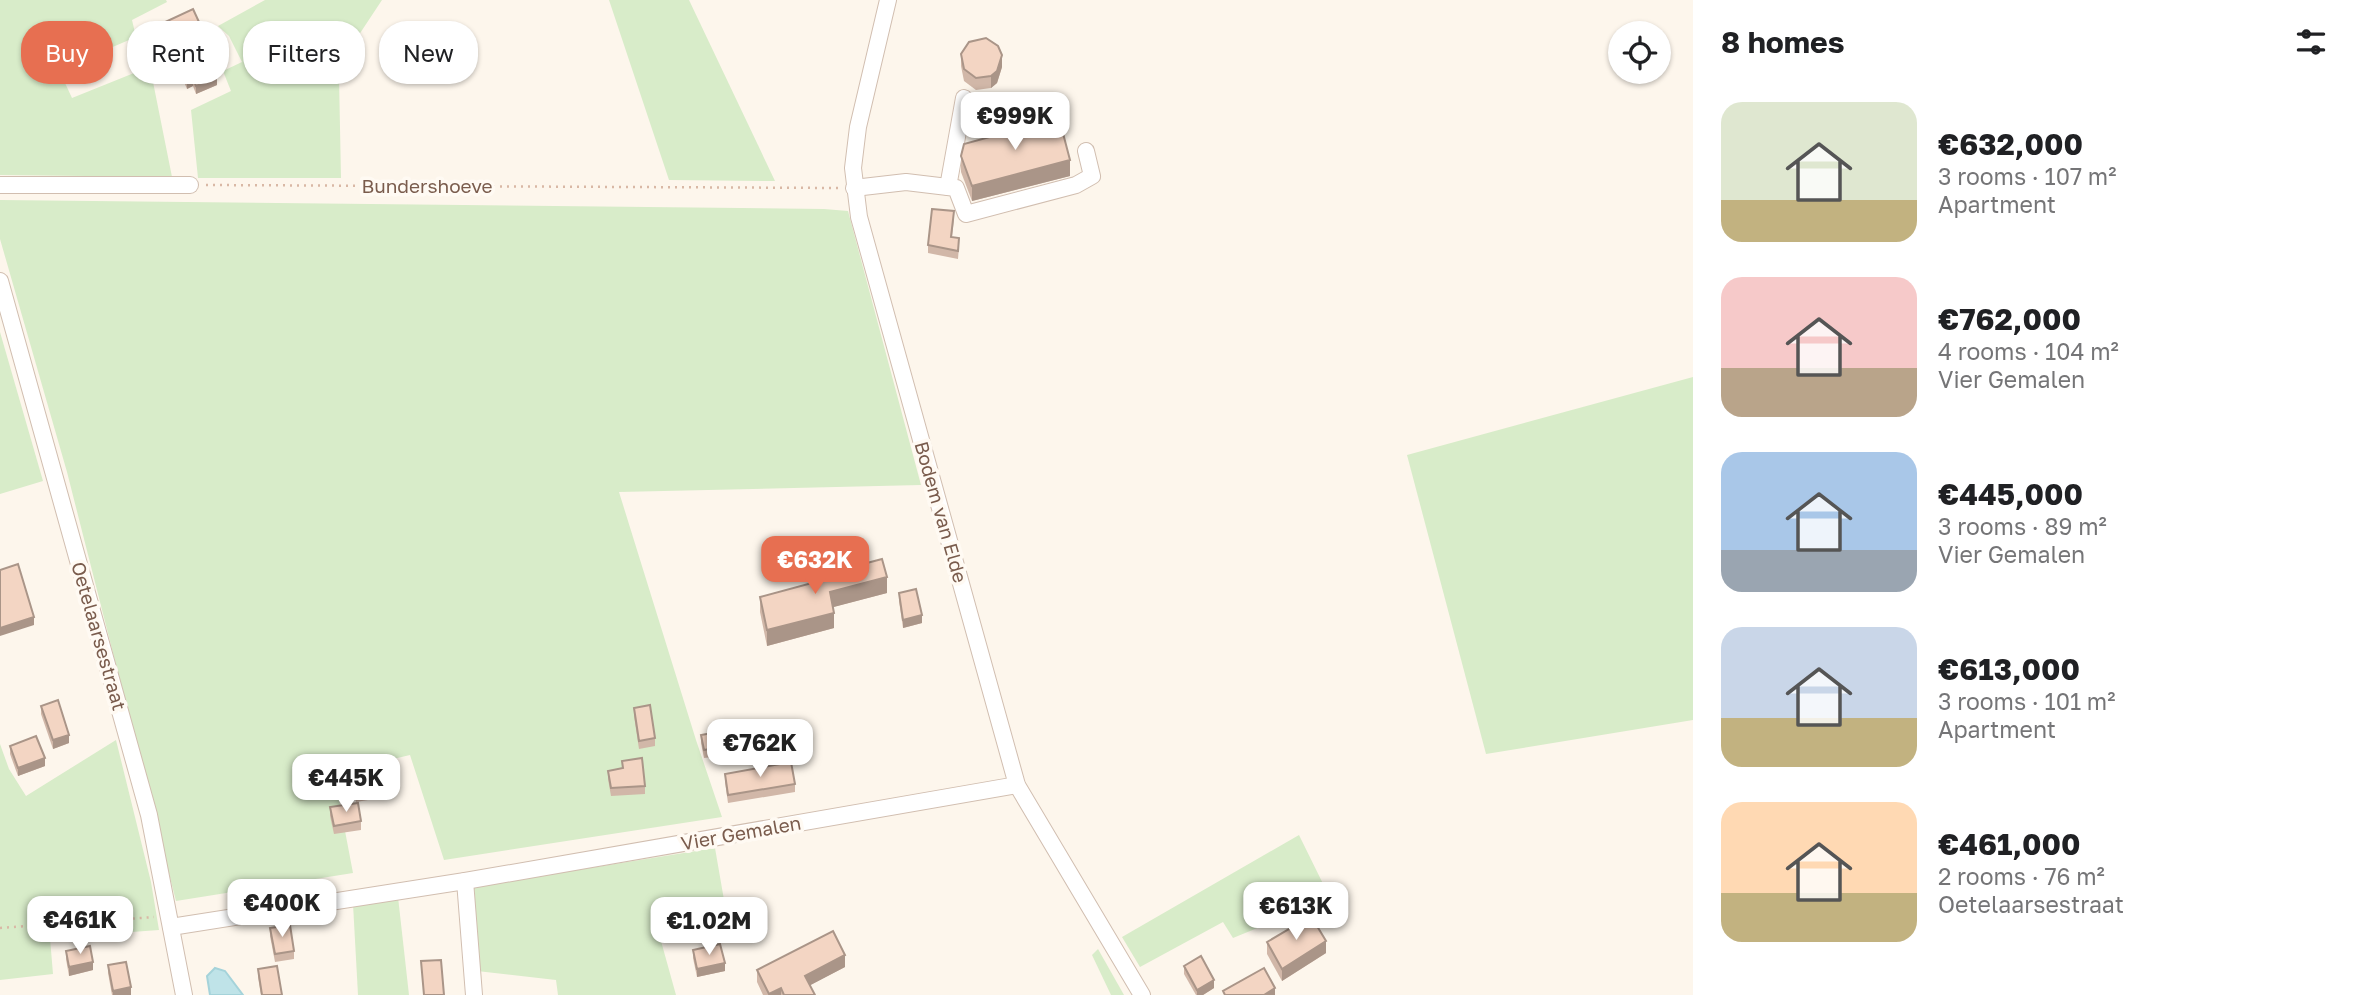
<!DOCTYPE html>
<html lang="en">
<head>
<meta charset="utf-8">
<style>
	:root { --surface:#fff; --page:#f6f6f6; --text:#202124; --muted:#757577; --accent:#e76f51 }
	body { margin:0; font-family:"Golos Text",sans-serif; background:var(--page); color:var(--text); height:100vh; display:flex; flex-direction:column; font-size:26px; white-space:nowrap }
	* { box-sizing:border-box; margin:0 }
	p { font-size:23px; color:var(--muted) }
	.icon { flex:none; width:38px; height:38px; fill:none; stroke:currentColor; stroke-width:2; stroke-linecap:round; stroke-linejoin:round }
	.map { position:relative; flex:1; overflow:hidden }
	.sheet { display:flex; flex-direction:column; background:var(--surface); width:665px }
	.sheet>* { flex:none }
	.guide { position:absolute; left:21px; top:21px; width:665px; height:63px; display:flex; gap:14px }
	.controls { position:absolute; left:1608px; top:21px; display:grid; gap:14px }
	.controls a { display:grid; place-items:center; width:63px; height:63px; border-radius:50%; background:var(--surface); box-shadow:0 2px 5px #0004; font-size:35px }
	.price { position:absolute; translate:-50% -60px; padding:0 16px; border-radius:14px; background:#fff; color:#222; font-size:23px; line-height:46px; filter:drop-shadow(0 2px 4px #0008) }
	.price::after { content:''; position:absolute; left:50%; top:42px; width:21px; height:16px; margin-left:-10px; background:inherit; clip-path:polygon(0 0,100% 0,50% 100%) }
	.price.active { background:var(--accent); color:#fff }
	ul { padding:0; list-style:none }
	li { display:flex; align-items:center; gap:21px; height:175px; padding:0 28px }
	li span { display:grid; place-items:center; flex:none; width:196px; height:140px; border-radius:21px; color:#555 }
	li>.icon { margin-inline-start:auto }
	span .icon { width:84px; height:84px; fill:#fffc; stroke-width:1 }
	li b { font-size:30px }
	h2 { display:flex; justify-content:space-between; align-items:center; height:84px; padding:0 28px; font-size:30px }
	.pill { padding:0 24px; border-radius:28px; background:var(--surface); box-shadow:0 2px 5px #0004; font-size:24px; line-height:63px }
	.pill.active { background:var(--accent); color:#fff }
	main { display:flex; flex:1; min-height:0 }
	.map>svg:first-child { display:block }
</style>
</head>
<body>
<main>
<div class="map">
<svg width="1693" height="995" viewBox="0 0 1693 995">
	<rect width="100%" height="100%" fill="#fdf6ec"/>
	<g fill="#d8ecc9">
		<polygon points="0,0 166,0 167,2 132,20 136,37 59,70 72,98 144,69 151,72 172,177 0,175"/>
		<polygon points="265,0 382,0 341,62 339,77 341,178 198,178 191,110 231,91 223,71 242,62 229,36 218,26"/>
		<polygon points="609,0 689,0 775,181 669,180"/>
		<polygon points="0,200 824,209 848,211 921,485 619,492 696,740 722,817 444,860 410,755 334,773 353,873 176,901 67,472 0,239"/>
		<polygon points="0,332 43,481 0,494"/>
		<polygon points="1693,377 1693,720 1486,754 1407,455"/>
		<polygon points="116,740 151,882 159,930 50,938 53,974 0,980 0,744 9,769 26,796"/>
		<polygon points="1299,835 1330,898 1233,938 1223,922 1140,967 1122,937"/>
		<polygon points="715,848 728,923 661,941 676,995 558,995 556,980 477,971 471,887"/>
		<polygon points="398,897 409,995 358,995 353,904"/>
		<polygon points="1098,949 1124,995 1111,995 1092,955"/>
	</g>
	<polygon fill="#bfe3e8" stroke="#a5d3da" stroke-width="2" points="215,968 225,971 243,995 210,995 207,976"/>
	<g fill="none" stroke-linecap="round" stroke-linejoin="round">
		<defs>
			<g id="minor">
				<polyline points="888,0 858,127 853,168 859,217 1017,785 1142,995"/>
				<polyline points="0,185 190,185"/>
				<polyline points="948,187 964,98"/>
				<polyline points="854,188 906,182 956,188 966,214 1076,185 1092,176 1086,151"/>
				<polyline points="0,281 149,815 184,995"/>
				<polyline points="465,881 474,995"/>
				<polyline points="171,927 465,881 1017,785"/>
			</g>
		</defs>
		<use href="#minor" stroke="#d1beb0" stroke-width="18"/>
		<g stroke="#d9b8a5" stroke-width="2.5" stroke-dasharray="2 5" stroke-linecap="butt">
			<polyline points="206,185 840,188"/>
			<polyline points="0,928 154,917"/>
		</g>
		<use href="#minor" stroke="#fff" stroke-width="16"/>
	</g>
	<g fill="#d1b7a8">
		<polygon points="163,23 199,30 197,31 217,85 196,94 193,86 187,89 163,31"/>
		<polygon points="961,54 1002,67 997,83 991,88 976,90 964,81 961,66"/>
		<polygon points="961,156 1070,176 972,201 961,172"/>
		<polygon points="954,219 952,237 959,246 958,259 928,253 928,245"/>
		<polygon points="848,568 887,593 833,607 834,628 767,646 760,612 760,597 848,573"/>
		<polygon points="899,593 922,623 903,628 899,601"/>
		<polygon points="41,706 69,743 53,749 41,714"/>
		<polygon points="634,708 655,738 655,746 639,749 634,716"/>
		<polygon points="701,735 721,747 721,756 704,758 701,743"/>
		<polygon points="10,746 45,766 18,776 10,754"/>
		<polygon points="622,761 645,786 645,794 611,796 608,779 608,771 622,768"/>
		<polygon points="725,774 795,784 795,792 728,803 725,782"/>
		<polygon points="353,777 392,788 392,796 356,802 353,785"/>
		<polygon points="330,807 361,821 361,830 334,834 330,816"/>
		<polygon points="270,928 294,951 294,959 275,962 270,936"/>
		<polygon points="1267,942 1326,953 1282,981 1267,954"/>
		<polygon points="693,950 725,971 697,977 693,958"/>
		<polygon points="66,951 93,970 69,976 66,959"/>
		<polygon points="108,965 131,995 112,995 108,973"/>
		<polygon points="1184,966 1214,988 1203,995 1196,995 1184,974"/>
		<polygon points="845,967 810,985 815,995 763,995 757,982 757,970"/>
		<polygon points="258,969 282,995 261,995 258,977"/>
	</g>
	<g fill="#aa9588">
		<polygon points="199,22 199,30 194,32 194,24"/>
		<polygon points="1002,55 1002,67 997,83 991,88 991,76"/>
		<polygon points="217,77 217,85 196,94 196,86"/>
		<polygon points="193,78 193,86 187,89 187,81"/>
		<polygon points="1070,160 1070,176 972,201 972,186"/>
		<polygon points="887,577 887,593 830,608 830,592"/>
		<polygon points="834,613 834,628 767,646 767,630"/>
		<polygon points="922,615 922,623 903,628 903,620"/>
		<polygon points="34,617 34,625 0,636 0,628"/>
		<polygon points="69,735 69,743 53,749 53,740"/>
		<polygon points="45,758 45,766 18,776 18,768"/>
		<polygon points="1326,941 1326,953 1282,981 1282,969"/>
		<polygon points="845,955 845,967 805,988 805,976"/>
		<polygon points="93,962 93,970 69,976 69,967"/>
		<polygon points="725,963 725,971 697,977 697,969"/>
		<polygon points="1214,980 1214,988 1203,995 1197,995 1197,990"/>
		<polygon points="131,987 131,995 113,995 113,991"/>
		<polygon points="781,988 781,995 769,995 769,994"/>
		<polygon points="1275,988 1275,995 1264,995"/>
	</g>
	<g fill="#f3d5c3" stroke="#aa9588" stroke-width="2">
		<polygon points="193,9 199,22 194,24 217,77 196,86 193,78 187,81 163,23"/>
		<polygon points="986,38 998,46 1002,55 997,71 991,76 976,78 964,69 961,54 969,42"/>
		<polygon points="1059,118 1070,160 972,186 961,156 964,144"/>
		<polygon points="932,209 954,211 951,237 959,238 958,251 928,245"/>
		<polygon points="882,559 887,577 830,592 834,613 767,630 760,597 849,573 848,568"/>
		<polygon points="18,564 34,617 0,628 0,570"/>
		<polygon points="916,589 922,615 903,620 899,593"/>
		<polygon points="58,700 69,735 53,740 41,706"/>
		<polygon points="650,705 655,738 639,741 634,708"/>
		<polygon points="718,732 721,747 704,750 701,735"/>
		<polygon points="36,736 45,758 18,768 10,746"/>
		<polygon points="642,758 645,786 611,788 608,771 623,768 622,761"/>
		<polygon points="791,762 795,784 728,795 725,774"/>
		<polygon points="389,771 392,788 356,794 353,777"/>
		<polygon points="358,803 361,821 334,826 330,807"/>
		<polygon points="1311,916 1326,941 1282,969 1267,942"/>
		<polygon points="290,925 294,951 275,954 270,928"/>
		<polygon points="833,931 845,955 805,976 815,995 784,995 781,988 769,994 757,970"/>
		<polygon points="720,944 725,963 697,969 693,950"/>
		<polygon points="90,946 93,962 69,967 66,951"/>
		<polygon points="1201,956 1214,980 1197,990 1184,966"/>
		<polygon points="441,960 444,995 424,995 421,961"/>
		<polygon points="126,962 131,987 113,991 108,965"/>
		<polygon points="277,966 282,995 262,995 258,969"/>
		<polygon points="1264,968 1275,988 1264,995 1225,995 1223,991"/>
	</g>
	<g text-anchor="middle" stroke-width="7" stroke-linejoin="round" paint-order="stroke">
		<g font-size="19" fill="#7a5c4d" stroke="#fffaf3">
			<text x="427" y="193">Bundershoeve</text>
			<text transform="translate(941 512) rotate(74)" y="7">Bodem van Elde</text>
			<text transform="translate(99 636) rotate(74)" y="7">Oetelaarsestraat</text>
			<text transform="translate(741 833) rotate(-10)" y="7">Vier Gemalen</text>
		</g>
	</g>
</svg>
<div class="controls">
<a><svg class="icon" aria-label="locate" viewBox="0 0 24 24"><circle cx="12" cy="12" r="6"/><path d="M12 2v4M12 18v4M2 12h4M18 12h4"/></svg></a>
</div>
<b class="price" style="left:1015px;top:152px">€999K</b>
<b class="price active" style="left:815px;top:596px">€632K</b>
<b class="price" style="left:760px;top:779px">€762K</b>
<b class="price" style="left:346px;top:814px">€445K</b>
<b class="price" style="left:282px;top:939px">€400K</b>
<b class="price" style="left:1296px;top:942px">€613K</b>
<b class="price" style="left:80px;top:956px">€461K</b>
<b class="price" style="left:709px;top:957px">€1.02M</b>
<div class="guide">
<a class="pill active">Buy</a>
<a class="pill">Rent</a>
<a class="pill">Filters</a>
<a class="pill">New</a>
</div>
</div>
<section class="sheet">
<h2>8 homes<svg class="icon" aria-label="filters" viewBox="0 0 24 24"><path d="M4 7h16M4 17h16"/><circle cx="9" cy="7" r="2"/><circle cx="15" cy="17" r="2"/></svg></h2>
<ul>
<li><span style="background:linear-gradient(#dfe7d0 70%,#c2b280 0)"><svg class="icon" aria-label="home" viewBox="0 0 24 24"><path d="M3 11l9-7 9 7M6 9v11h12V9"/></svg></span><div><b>€632,000</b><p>3 rooms · 107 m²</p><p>Apartment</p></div></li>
<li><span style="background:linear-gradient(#f6c9c9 65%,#b9a48a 0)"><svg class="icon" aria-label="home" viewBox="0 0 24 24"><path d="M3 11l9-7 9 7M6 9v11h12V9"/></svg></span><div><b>€762,000</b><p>4 rooms · 104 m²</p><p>Vier Gemalen</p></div></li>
<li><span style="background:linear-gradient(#a9c7e8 70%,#9aa5b1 0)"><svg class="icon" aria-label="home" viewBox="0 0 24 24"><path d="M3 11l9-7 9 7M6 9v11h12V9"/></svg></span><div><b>€445,000</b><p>3 rooms · 89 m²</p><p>Vier Gemalen</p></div></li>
<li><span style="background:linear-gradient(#c9d6e8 65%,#c2b280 0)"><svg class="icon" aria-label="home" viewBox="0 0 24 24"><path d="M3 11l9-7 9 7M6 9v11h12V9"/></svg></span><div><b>€613,000</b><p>3 rooms · 101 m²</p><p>Apartment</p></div></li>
<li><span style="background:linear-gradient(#ffd9b3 65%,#c2b280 0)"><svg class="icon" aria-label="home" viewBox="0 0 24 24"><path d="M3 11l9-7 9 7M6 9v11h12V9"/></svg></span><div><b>€461,000</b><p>2 rooms · 76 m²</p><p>Oetelaarsestraat</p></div></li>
</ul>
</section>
</main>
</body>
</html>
